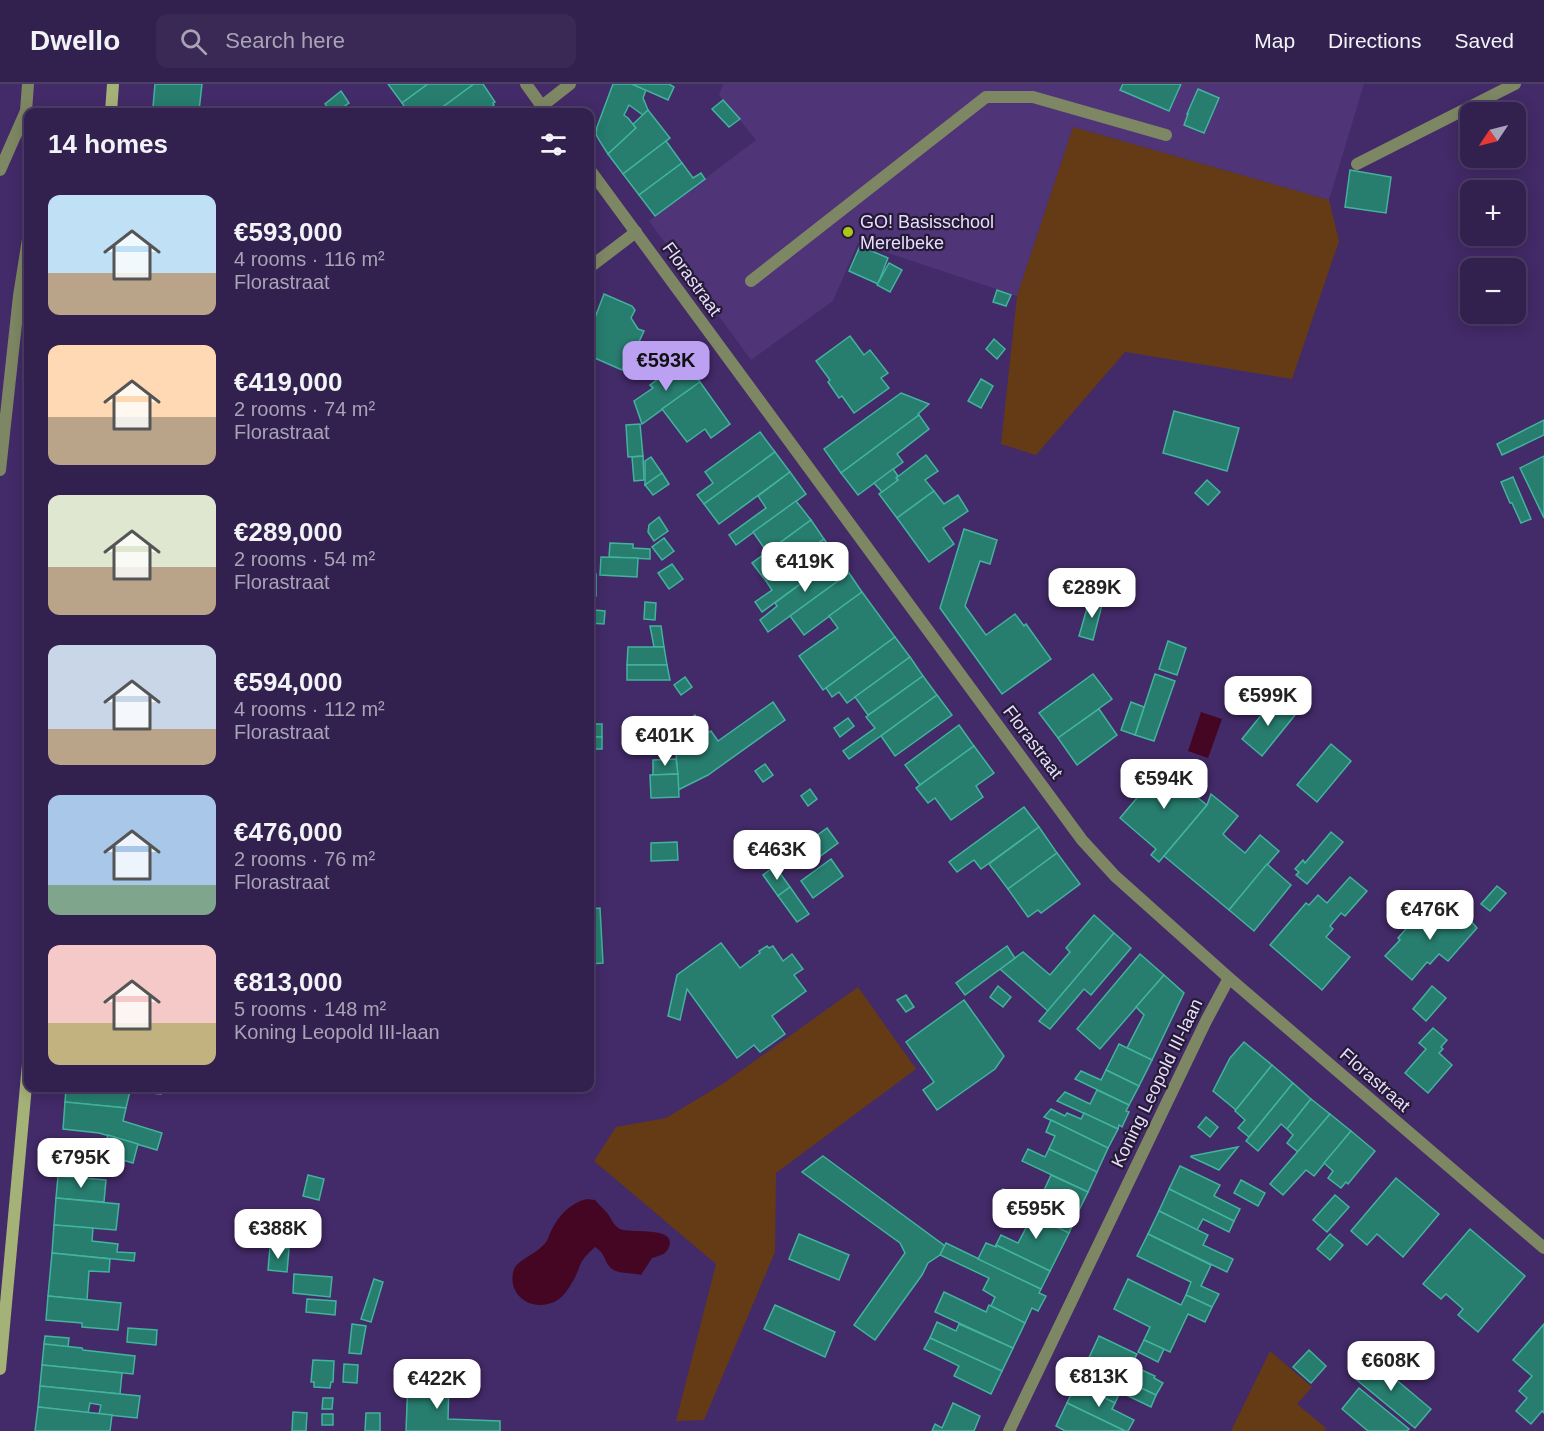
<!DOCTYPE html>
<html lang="en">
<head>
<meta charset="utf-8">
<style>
	:root { --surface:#32204e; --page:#3a2855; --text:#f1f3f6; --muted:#a8a3b6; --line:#4d3e66; --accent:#bca0f2 }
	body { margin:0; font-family:Arial,sans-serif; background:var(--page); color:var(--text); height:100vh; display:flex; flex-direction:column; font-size:22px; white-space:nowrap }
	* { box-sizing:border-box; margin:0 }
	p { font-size:20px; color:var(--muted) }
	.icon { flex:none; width:33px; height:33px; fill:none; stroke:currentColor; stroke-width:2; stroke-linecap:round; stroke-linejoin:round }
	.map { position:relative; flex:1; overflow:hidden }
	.panel { position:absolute; left:24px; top:24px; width:570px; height:984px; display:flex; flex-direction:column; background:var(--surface); border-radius:12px; box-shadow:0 3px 15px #0003,0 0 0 2px var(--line) }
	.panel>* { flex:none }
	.needle { width:39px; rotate:235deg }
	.tools { position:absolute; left:1460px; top:18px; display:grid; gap:12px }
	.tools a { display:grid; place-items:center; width:66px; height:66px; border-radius:12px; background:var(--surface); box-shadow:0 3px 15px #0003,0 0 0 2px var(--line); font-size:30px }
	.price { position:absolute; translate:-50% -51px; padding:0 14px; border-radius:12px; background:#fff; color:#222; font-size:20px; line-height:39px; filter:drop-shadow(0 2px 3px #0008) }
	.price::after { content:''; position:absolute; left:50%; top:36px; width:18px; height:14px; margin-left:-9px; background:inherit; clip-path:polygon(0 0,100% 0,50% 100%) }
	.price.selected { background:var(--accent); color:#111 }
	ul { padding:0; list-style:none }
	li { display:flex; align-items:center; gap:18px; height:150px; padding:0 24px }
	li span { display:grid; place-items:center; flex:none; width:168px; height:120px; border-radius:12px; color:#555 }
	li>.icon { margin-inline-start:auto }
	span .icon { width:72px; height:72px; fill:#fffc; stroke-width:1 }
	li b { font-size:26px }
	h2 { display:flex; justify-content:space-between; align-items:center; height:72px; padding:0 24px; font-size:26px }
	header { display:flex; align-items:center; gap:36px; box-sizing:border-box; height:84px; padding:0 30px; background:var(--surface); border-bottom:2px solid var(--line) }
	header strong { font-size:28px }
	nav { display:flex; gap:33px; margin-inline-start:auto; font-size:21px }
	.search { width:420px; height:54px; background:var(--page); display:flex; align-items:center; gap:15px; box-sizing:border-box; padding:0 21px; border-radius:12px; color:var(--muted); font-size:22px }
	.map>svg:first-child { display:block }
</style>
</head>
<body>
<header>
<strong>Dwello</strong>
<div class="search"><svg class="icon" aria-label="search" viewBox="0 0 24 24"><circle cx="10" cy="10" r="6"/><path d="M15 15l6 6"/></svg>Search here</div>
<nav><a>Map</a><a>Directions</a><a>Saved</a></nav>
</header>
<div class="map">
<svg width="1544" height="1347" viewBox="0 0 1544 1347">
	<rect width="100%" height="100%" fill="#432a68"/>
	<polygon fill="#4f3478" points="723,0 1364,0 1329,116 1073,43 1017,212 858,159 833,217 751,276 649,137 756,56 719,11"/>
	<g fill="#653b15">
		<polygon points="1073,43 1329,116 1339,157 1292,295 1125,268 1036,371 1001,360 1017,212"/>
		<polygon points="858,903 916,985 776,1089 775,1168 704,1336 676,1337 716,1180 594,1077 616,1043 666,1034 724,999"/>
		<polygon points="1270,1267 1312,1303 1297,1320 1326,1344 1324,1347 1231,1347"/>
	</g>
	<g fill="#440622">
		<polygon points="1201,628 1222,635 1208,674 1188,667"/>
		<path d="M587,1115l8,1c4,5 9,9 13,14 4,6 5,11 12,15 10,5 60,-4 48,20 -3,6 -10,7 -16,9l-11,17c-10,-3 -25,0 -32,-9 -6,-8 -4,-13 -14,-19 -4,4 -10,9 -13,14 -2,3 -3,8 -5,12 -4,9 -11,21 -18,26 -21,15 -51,0 -46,-26 2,-12 17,-16 26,-24 9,-7 8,-9 12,-18 8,-16 19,-28 36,-32z"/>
	</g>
	<g fill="#277d6e" stroke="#43b29e" stroke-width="1.5">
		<polygon points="155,0 202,0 199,27 153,23"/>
		<polygon points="388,0 428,0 402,19"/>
		<polygon points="428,0 474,0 436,28 408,28 402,19"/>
		<polygon points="474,0 483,0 495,18 493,19 494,21 484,28 436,28"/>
		<polygon points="613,0 632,0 646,6 643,14 648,26 643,31 629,21 624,31 628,34 636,44 608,70 599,56 596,50 597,43"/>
		<polygon points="632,0 669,0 674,3 668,16"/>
		<polygon points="1123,0 1181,0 1169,27 1120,6"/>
		<polygon points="1198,5 1219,14 1204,49 1184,41 1188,30 1187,30"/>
		<polygon points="341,7 349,19 336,28 331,28 325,20"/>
		<polygon points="723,16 740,35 729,43 712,25"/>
		<polygon points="648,26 670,54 623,90 608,70 636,44 633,40"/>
		<polygon points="666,57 682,79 639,111 623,90"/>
		<polygon points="682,79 693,94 701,89 705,95 655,132 639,111"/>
		<polygon points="1350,86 1391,93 1386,129 1345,123"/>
		<polygon points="860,162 888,174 878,200 849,187"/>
		<polygon points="889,179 902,186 890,208 877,201"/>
		<polygon points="997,206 1011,211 1006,222 993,218"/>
		<polygon points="604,210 632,222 635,226 631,234 638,245 644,247 638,260 634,258 622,286 590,272 590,247"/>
		<polygon points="850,252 864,271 870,266 888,289 881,294 889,304 854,329 842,312 839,314 828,298 830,296 816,277"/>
		<polygon points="994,255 1005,265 997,275 986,265"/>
		<polygon points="685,278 700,298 642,340 634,317 653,304 650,301 667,288 669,290"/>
		<polygon points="981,295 993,302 981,324 968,317"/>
		<polygon points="700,298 730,340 711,354 705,345 687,358 662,325"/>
		<polygon points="901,309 929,320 918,330 919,331 841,389 824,365"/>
		<polygon points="1174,327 1239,344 1227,387 1163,369"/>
		<polygon points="919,331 929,345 897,370 903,378 858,411 841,389"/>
		<polygon points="1544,336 1544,351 1502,371 1497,360"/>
		<polygon points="640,340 643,372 628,373 626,341"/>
		<polygon points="760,348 775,368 704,420 697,411 713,399 705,388"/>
		<polygon points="775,368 790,388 719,440 704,420"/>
		<polygon points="926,371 938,387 925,396 934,407 897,434 879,410 898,396 896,394"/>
		<polygon points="643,372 644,396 634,397 632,373"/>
		<polygon points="1544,372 1544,434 1520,384"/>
		<polygon points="651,373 662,389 645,401 645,377"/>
		<polygon points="893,385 898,392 896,394 898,396 882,408 874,399"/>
		<polygon points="790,388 806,410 736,461 729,451 766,424 758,412"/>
		<polygon points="662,389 669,400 653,411 645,401"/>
		<polygon points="1513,393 1531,435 1521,439 1512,419 1510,419 1501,398"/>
		<polygon points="1207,396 1220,408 1208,421 1195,409"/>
		<polygon points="934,407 944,420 958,411 968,427 943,444 954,460 929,478 897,434"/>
		<polygon points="796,417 811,436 767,468 753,448"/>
		<polygon points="659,433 668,447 654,457 648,448 649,441"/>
		<polygon points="811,436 824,455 766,497 752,479"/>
		<polygon points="964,445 997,456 990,480 980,477 965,522 986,551 1015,530 1024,542 1026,540 1051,575 1002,610 940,524"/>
		<polygon points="664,454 674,467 662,476 652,463"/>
		<polygon points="824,455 837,473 762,528 755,518 772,506 766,497"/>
		<polygon points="610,459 633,460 633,464 650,465 650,475 609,473"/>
		<polygon points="601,473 638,474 637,493 600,491"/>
		<polygon points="837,473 849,489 768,548 760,536 777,522 775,519"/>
		<polygon points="672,480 683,495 669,505 658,489"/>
		<polygon points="849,489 862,508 804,551 790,532"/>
		<rect x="590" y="490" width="6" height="22"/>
		<polygon points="862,508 895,553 823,606 799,572 838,544 829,532"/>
		<polygon points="1097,510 1104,513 1093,556 1079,552 1087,524 1092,525"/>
		<polygon points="645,518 656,519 655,536 644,535"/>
		<polygon points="590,522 595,522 595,526 605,527 604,540 590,539"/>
		<polygon points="650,542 661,542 664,563 654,563"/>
		<polygon points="895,553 910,573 847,619 839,608 832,613 826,604"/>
		<polygon points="1168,557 1186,564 1177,591 1159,585"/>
		<polygon points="628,563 664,563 667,581 627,581"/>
		<polygon points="910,573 923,592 868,631 855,613"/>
		<polygon points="627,581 667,581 670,596 627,596"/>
		<polygon points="1093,590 1112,615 1058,654 1039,629"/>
		<polygon points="1155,590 1175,597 1154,657 1135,651"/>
		<polygon points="923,592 937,611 849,675 843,667 875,644 866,633"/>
		<polygon points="685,593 692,603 681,611 674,601"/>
		<polygon points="937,611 952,631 895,672 881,652"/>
		<polygon points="1275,614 1295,631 1262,672 1242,655"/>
		<polygon points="773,618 785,636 708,691 678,706 675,645 695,631 707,649 711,647 718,657"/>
		<polygon points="1131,618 1144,623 1135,651 1121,646"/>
		<polygon points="1099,625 1117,651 1077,681 1058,654"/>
		<polygon points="848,634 854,642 840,653 834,644"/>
		<rect x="590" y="640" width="12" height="13"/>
		<polygon points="959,641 974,662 920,701 905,681"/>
		<rect x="590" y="653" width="12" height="12"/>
		<polygon points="1331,660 1351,677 1317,718 1297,701"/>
		<polygon points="974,662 994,689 976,702 983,713 951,736 935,714 928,719 916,704"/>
		<polygon points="676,675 678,690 653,691 653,676"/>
		<polygon points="1166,679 1174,682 1177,688 1178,693 1194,706 1192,709 1207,721 1159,778 1151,771 1156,765 1120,734 1147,702 1143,699 1158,682 1160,684"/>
		<polygon points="765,680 773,691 763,698 755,687"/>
		<polygon points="678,690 679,713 651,714 650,691"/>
		<polygon points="810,705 817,715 808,722 801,712"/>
		<polygon points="1211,710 1238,732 1223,750 1227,754 1245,769 1260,751 1279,767 1229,826 1164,772 1207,721"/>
		<polygon points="590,713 594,713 595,739 590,739"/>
		<polygon points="1024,723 1039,743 981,785 974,776 957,788 949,778"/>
		<polygon points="1039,743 1057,769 1008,805 989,780"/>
		<polygon points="827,744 838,759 811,779 810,777 806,780 799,770 803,768 800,764"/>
		<polygon points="1331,748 1343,758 1307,800 1296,791 1299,788 1295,785 1303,776 1305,779"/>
		<polygon points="677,758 678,776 651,777 651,759"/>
		<polygon points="1057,769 1080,800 1041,829 1038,826 1028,833 1008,805"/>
		<polygon points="831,775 843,792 813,814 801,797"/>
		<polygon points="1267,780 1291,801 1254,847 1229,826"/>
		<polygon points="775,782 790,803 778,812 763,791"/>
		<polygon points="1350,793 1367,807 1345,832 1341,829 1330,842 1333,845 1326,853 1350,873 1322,906 1270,861 1306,819 1309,821 1318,811 1327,819"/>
		<polygon points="1497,802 1506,809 1490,827 1481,820"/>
		<polygon points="790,803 809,830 797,838 778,812"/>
		<polygon points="1432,819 1454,839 1463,828 1477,844 1448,877 1439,870 1430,880 1427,878 1412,896 1385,872 1400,856 1398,854 1413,837 1415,838"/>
		<polygon points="600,824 603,879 590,880 590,825"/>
		<polygon points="1094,831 1114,849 1048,927 1000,885 1023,868 1050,891 1070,868 1066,864"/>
		<polygon points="1114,849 1131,864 1091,911 1084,905 1050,945 1039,937"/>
		<polygon points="721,859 740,884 760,869 759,867 767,862 769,864 773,862 783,877 792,870 803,885 794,891 806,907 772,932 785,950 760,968 754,961 737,974 687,905 680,936 668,932 677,891"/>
		<polygon points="1007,862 1015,874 965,911 956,899"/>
		<polygon points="1140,870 1164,891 1100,965 1077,945"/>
		<polygon points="1164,891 1184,909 1152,976 1127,964 1144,931 1136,923"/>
		<polygon points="998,902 1011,913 1003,923 990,913"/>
		<polygon points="1432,902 1446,914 1426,937 1413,925"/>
		<polygon points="906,911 914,923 906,928 897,916"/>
		<polygon points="964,916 1004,972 995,985 937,1026 923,1006 934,998 906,958"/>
		<polygon points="1433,944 1447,956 1441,963 1443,965 1439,969 1452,981 1428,1009 1405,989 1426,965 1419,959"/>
		<polygon points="1244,958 1272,981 1236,1026 1213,1007 1230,974"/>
		<polygon points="1119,960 1152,976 1139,1002 1106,986"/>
		<polygon points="1272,981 1293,999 1249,1053 1238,1044 1245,1036 1235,1027"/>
		<polygon points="1106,986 1139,1002 1129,1021 1075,995 1081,987 1101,996"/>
		<polygon points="1293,999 1311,1015 1287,1045 1281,1040 1258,1067 1246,1057"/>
		<polygon points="66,1004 99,1004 130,1007 126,1024 65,1018"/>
		<polygon points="99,1004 162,1004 161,1010"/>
		<polygon points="1097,1006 1129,1021 1126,1027 1129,1028 1122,1043 1119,1041 1118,1045 1057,1017 1065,1008 1090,1020"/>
		<polygon points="1311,1015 1330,1030 1298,1068 1287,1059 1293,1051 1287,1045"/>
		<polygon points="65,1018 126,1024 123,1037 162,1049 157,1066 99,1049 63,1045"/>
		<polygon points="1051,1025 1065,1032 1067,1029 1081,1035 1084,1029 1118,1045 1108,1064 1044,1033"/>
		<polygon points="1330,1030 1351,1047 1314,1092 1306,1086 1283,1111 1270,1100"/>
		<polygon points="1206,1033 1218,1043 1210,1053 1198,1043"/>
		<polygon points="1051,1036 1108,1064 1097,1088 1049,1065 1055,1052 1046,1048"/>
		<polygon points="1351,1047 1375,1067 1348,1100 1346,1098 1341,1104 1328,1094 1333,1087 1324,1079"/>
		<polygon points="108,1051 138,1060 133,1079 102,1070"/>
		<polygon points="1238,1063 1219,1086 1191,1073 1191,1072"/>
		<polygon points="1028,1065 1045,1073 1049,1065 1097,1088 1088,1108 1022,1077"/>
		<polygon points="823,1072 945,1162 940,1171 928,1179 922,1191 875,1256 854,1241 905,1169 900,1159 802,1088"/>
		<polygon points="1180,1082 1220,1101 1214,1112 1240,1125 1234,1137 1169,1105"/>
		<polygon points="308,1091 324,1095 319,1116 303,1112"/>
		<polygon points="1051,1091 1088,1108 1077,1130 1041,1113"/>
		<polygon points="58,1092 106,1096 104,1118 56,1114"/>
		<polygon points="1396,1094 1439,1130 1403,1173 1377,1150 1367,1161 1351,1147"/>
		<polygon points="1241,1096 1265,1109 1258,1122 1234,1109"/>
		<polygon points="1003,1105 1037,1121 1041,1113 1077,1130 1069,1149 998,1115"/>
		<polygon points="1169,1105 1234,1137 1229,1148 1203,1135 1197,1146 1159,1127"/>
		<polygon points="1335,1111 1349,1123 1327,1148 1313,1136"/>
		<polygon points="56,1114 119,1120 116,1146 54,1141"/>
		<polygon points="1015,1123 1069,1149 1050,1187 996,1161 1001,1151 1018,1159 1027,1142 1010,1134"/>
		<polygon points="1159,1127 1208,1151 1203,1161 1233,1175 1227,1188 1148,1150"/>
		<polygon points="54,1141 93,1144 92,1157 118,1160 117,1168 135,1169 134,1177 52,1169"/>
		<polygon points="1470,1145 1525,1192 1478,1248 1458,1231 1463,1225 1446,1210 1441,1215 1423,1200"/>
		<polygon points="799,1150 849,1171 839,1196 789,1175"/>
		<polygon points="1148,1150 1211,1181 1201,1202 1219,1210 1212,1223 1186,1211 1191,1198 1137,1172"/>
		<polygon points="1330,1150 1343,1161 1330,1176 1317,1165"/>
		<polygon points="946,1159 1041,1205 1039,1209 1046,1212 1038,1227 1032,1224 1025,1239 991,1222 995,1213 983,1206 989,1194 940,1171"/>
		<polygon points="986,1159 996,1163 996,1161 1050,1187 1041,1205 978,1175"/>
		<polygon points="270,1163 289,1165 287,1188 268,1186"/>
		<polygon points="52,1169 110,1175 109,1188 89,1187 87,1216 48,1212"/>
		<polygon points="294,1190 332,1193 330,1213 293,1209"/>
		<polygon points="374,1195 383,1198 371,1238 361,1235"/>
		<polygon points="1128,1195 1181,1221 1186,1211 1212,1223 1205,1238 1188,1230 1170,1268 1144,1256 1150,1243 1114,1225"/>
		<polygon points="944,1208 986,1228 989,1221 1025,1239 1013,1264 935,1228"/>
		<polygon points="48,1212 121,1219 118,1246 82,1243 82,1239 46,1236"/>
		<polygon points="307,1215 336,1217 335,1231 306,1228"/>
		<polygon points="775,1221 835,1248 825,1273 764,1245"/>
		<polygon points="937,1238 956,1247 959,1240 1013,1264 1002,1287 930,1254"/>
		<polygon points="352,1240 366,1242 361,1270 349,1269"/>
		<polygon points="1544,1240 1544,1329 1542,1327 1531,1340 1516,1327 1527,1314 1519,1307 1532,1292 1513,1276"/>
		<polygon points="128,1244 157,1246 156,1261 127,1258"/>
		<polygon points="45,1252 69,1254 68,1263 44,1260"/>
		<polygon points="1099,1252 1137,1270 1131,1281 1155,1292 1154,1294 1163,1299 1156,1311 1087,1278"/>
		<polygon points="930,1254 1002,1287 991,1310 954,1292 959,1282 924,1265"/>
		<polygon points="1144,1256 1164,1265 1158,1278 1138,1268"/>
		<polygon points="44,1260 82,1264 83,1266 135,1272 133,1290 42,1281"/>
		<polygon points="1309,1266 1326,1282 1311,1299 1293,1283"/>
		<polygon points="1368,1272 1431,1325 1415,1344 1352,1292"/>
		<polygon points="313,1276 334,1277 333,1298 331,1298 330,1304 314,1303 314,1298 311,1298"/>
		<polygon points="1087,1278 1156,1311 1151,1323 1120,1308 1115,1319 1076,1300"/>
		<polygon points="344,1280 358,1281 357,1299 343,1298"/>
		<polygon points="42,1281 122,1289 120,1310 40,1302"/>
		<polygon points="408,1296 449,1297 448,1335 500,1337 500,1347 406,1347"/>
		<polygon points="1076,1300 1115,1319 1112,1325 1134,1336 1128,1347 1125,1347 1067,1319"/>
		<polygon points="40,1302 140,1312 137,1334 99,1330 101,1321 90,1319 88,1329 38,1323"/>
		<polygon points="1359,1304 1409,1345 1407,1347 1368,1347 1342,1325"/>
		<polygon points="323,1314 333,1314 332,1325 322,1325"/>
		<polygon points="953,1319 980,1332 974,1347 932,1347 935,1340 942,1344"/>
		<polygon points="1067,1319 1125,1347 1065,1347 1056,1342"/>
		<polygon points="38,1323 112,1331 110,1347 35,1347"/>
		<polygon points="293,1328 307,1329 306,1347 292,1347"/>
		<polygon points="366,1329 380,1329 380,1347 365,1347"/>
		<rect x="322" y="1330" width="11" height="11"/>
	</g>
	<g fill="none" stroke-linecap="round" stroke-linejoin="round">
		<g stroke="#7e8763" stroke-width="12">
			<polyline points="26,28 28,56"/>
			<polyline points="1357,80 1515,0"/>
			<polyline points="0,86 26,27 28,0"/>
			<polyline points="751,197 986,13 1033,13 1166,51"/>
			<polyline points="0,386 19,212 28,155"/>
		</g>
		<g stroke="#7e8763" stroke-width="12">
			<polyline points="526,0 546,28"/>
			<polyline points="542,22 570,0"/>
			<polyline points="590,86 1082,756 1115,792 1229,894 1544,1164"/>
			<polyline points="590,183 636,148"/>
			<polyline points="1009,1347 1206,937 1229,894"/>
		</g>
		<g stroke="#a4b278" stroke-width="12">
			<polyline points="111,28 113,0"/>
			<polyline points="0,1285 28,980"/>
		</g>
	</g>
	<circle fill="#abc615" stroke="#251b36" stroke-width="2" cx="848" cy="148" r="6"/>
	<g text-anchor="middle" stroke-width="4.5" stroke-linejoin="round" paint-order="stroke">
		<g font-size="18" fill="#e7ddfc" stroke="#251b36" text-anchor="start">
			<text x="860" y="144">GO! Basisschool<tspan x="860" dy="21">Merelbeke</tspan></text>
		</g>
		<g font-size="18" fill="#e7ddfc" stroke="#251b36">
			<text transform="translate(692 195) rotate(54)" y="6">Florastraat</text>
			<text transform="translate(1033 658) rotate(53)" y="6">Florastraat</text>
			<text transform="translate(1375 996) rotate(41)" y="6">Florastraat</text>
			<text transform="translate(1157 999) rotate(-64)" y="6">Koning Leopold III-laan</text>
		</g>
	</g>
</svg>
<div class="tools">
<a><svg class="needle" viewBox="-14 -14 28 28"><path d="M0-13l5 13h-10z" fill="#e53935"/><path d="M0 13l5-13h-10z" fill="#a8a3b6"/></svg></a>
<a>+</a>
<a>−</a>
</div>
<b class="price selected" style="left:666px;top:308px">€593K</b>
<b class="price" style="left:805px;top:509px">€419K</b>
<b class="price" style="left:1092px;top:535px">€289K</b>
<b class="price" style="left:1268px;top:643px">€599K</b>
<b class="price" style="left:665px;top:683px">€401K</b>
<b class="price" style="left:1164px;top:726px">€594K</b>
<b class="price" style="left:777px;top:797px">€463K</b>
<b class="price" style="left:1430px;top:857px">€476K</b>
<b class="price" style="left:81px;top:1105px">€795K</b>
<b class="price" style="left:1036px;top:1156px">€595K</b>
<b class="price" style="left:278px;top:1176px">€388K</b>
<b class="price" style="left:1391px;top:1308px">€608K</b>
<b class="price" style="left:1099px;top:1324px">€813K</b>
<b class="price" style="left:437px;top:1326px">€422K</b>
<section class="panel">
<h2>14 homes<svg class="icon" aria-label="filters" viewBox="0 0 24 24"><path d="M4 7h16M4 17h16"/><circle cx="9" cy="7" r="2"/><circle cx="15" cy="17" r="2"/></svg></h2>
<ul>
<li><span style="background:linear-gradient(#bfe0f5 65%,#b9a48a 0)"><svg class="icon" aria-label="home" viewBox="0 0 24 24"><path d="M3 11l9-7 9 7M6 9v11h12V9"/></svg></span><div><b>€593,000</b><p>4 rooms · 116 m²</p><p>Florastraat</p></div></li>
<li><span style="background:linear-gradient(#ffd9b3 60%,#b9a48a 0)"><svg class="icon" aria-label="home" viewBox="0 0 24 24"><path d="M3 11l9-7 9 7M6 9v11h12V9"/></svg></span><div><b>€419,000</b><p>2 rooms · 74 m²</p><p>Florastraat</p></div></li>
<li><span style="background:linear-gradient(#dfe7d0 60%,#b9a48a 0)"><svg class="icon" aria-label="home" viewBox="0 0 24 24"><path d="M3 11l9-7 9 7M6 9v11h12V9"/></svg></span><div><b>€289,000</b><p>2 rooms · 54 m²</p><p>Florastraat</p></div></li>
<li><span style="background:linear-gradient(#c9d6e8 70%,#b9a48a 0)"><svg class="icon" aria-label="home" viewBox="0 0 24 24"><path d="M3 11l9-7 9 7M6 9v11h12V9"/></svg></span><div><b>€594,000</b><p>4 rooms · 112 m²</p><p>Florastraat</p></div></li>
<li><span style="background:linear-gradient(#a9c7e8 75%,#7fa58c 0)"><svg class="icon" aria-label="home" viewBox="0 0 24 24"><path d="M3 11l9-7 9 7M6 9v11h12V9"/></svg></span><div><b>€476,000</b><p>2 rooms · 76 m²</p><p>Florastraat</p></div></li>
<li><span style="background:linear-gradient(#f6c9c9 65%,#c2b280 0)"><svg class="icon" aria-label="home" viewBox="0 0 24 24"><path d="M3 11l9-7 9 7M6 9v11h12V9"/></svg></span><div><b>€813,000</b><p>5 rooms · 148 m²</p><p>Koning Leopold III-laan</p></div></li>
</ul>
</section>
</div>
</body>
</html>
